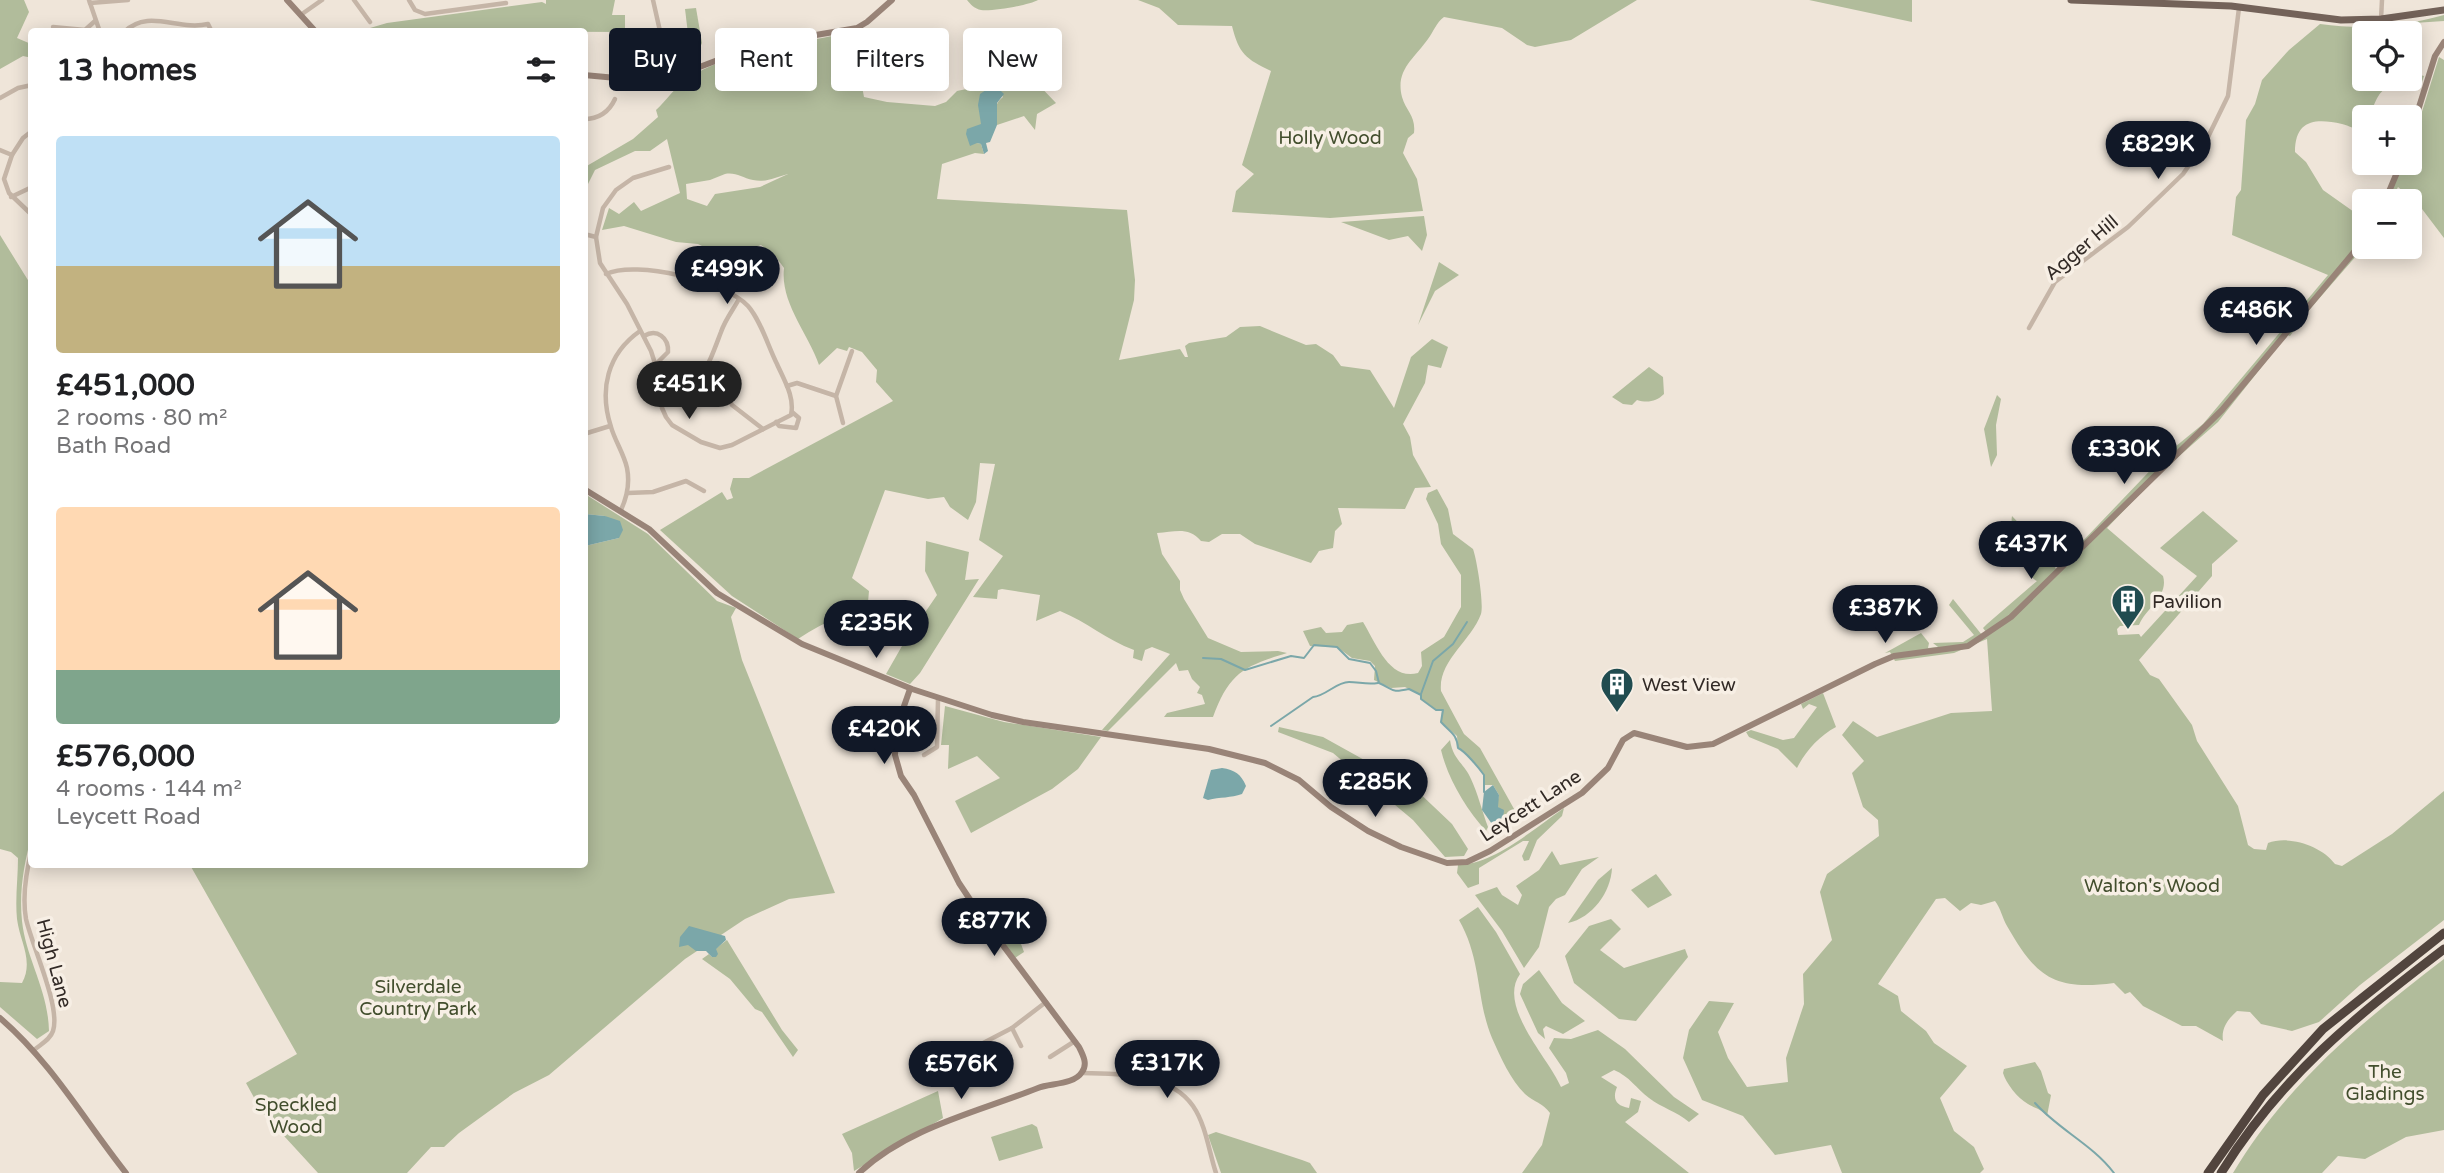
<!DOCTYPE html>
<html lang="en">
<head>
<meta charset="utf-8">
<style>
	:root { --surface:#fff; --page:#f2f2f2; --text:#202124; --muted:#757577; --accent:#111827 }
	body { margin:0; font-family:"Varela Round",sans-serif; background:var(--page); color:var(--text); height:100vh; display:flex; flex-direction:column; font-size:26px; white-space:nowrap }
	* { box-sizing:border-box; margin:0 }
	p { font-size:23px; color:var(--muted) }
	.icon { flex:none; width:38px; height:38px; fill:none; stroke:currentColor; stroke-width:2; stroke-linecap:round; stroke-linejoin:round }
	.map { position:relative; flex:1; overflow:hidden }
	.drawer { position:absolute; left:28px; top:28px; width:560px; height:840px; display:flex; flex-direction:column; background:var(--surface); border-radius:7px; box-shadow:0 4px 18px #0003 }
	.drawer>* { flex:none }
	.banner { position:absolute; left:609px; top:28px; width:665px; height:63px; display:flex; gap:14px }
	.tools { position:absolute; left:2352px; top:21px; display:grid; gap:14px }
	.tools a { display:grid; place-items:center; width:70px; height:70px; border-radius:7px; background:var(--surface); box-shadow:0 4px 18px #0003; font-size:35px }
	.price { position:absolute; translate:-50% -60px; padding:0 16px; border-radius:24px; background:var(--accent); color:#fff; font-size:23px; line-height:46px; filter:drop-shadow(0 2px 4px #0008) }
	.price::after { content:''; position:absolute; left:50%; top:42px; width:21px; height:16px; margin-left:-10px; background:inherit; clip-path:polygon(0 0,100% 0,50% 100%) }
	.price.selected { background:#222; color:#fff }
	ul { padding:0; list-style:none }
	li { display:grid; align-content:center; gap:14px; height:371px; padding:0 28px }
	li span { display:grid; place-items:center; height:217px; border-radius:7px; color:#555 }
	li>.icon { margin-inline-start:auto }
	span .icon { width:126px; height:126px; fill:#fffc; stroke-width:1 }
	li b { font-size:30px }
	h2 { display:flex; justify-content:space-between; align-items:center; height:84px; padding:0 28px; font-size:30px }
	.tag { padding:0 24px; border-radius:7px; background:var(--surface); box-shadow:0 4px 18px #0003; font-size:24px; line-height:63px }
	.tag.selected { background:var(--accent); color:#fff }
	.map>svg:first-child { display:block }
</style>
</head>
<body>
<div class="map">
<svg width="2444" height="1173" viewBox="0 0 2444 1173">
	<rect width="100%" height="100%" fill="#efe5d9"/>
	<g fill="#b1bc9b" fill-rule="evenodd">
		<polygon points="0,0 24,0 29,12 17,38 31,44 32,58 23,56 0,69"/>
		<polygon points="546,0 615,0 612,15 625,15 625,32 352,31 370,30 370,28 387,23 542,2 546,4"/>
		<path d="M967,0h71c-8,5 -48,12 -57,10 -6,-1 -11,-6 -14,-10z"/>
		<path d="M1138,0h499l-66,40 -36,7 -8,-2 -25,-17 -58,-11c-8,6 -10,14 -16,22 -14,20 -33,31 -26,58 4,14 14,19 12,36l-6,5 -5,15 14,26 6,32 -93,7 -98,-6 4,-21 18,-17 -12,-9 29,-94c-25,-12 -32,-17 -39,-45l-54,-1 -19,-17z"/>
		<polygon points="1809,0 1912,0 1912,22"/>
		<polygon points="696,8 702,43 695,59 689,42 685,9"/>
		<path d="M2444,15v6l-30,2 -11,10h-39v46h46v-7l14,4 -3,9c-32,3 -39,-7 -51,32h-6v12c-9,2 -13,-3 -22,-5 -27,-6 -47,-4 -47,28l11,10 17,28 41,29v28l-54,62 -20,27 -3,-1 -69,87 -57,50 -54,56 56,48c6,20 -17,32 -24,49l-19,1 -3,3 1,6 21,-1 2,3 56,-61 -37,-28 43,-37 35,30 -26,23v12l-73,84 11,15 9,4 33,46 5,16 41,65 10,39 6,4 12,1 2,-7c21,-8 54,3 67,21l7,2 50,-32 52,-43v129l-84,65 -41,37 -27,9 -31,-7 -11,-12 -13,-1c-9,8 -16,17 -14,30l-27,-15h-14l-39,-20 -13,-14 -5,2 -11,-11c-60,8 -78,-6 -107,-57 -5,-9 -6,-17 -12,-25l-14,4 -10,-2 -11,8 -15,-13 -9,1 -58,85 20,12 3,15 25,20 8,12 33,23 -27,32 14,33 20,16 10,22 -4,4h-138l-11,-28 -56,10 -32,-39 -41,-16 -19,-42 6,-28 20,-29 25,2 -16,29 10,26 19,29 41,-5 -2,-24 18,-54 -1,-30 29,-34 -12,-48 7,-18 52,-38 -1,-16 -15,-13 -11,-34 12,-12 -22,-26 11,-14 24,16 74,-24 41,-2 -5,-72 -33,14 -59,8 -5,-9 -5,1 36,-20 8,10 -1,5 10,-1 -5,-4 30,-1 11,-7 -25,-30 4,-6 29,36 4,-3 -3,-4 4,-4 50,-43c-13,-5 -28,-51 -25,-65l33,35 11,18 108,-113 39,-32 125,-149 -96,-40 4,-38 5,-7 5,-70 9,-16 7,-24 27,-30 31,-26c43,6 81,3 124,-9z"/>
		<path d="M842,34h11l-1,10 -7,9 1,6 11,1 7,37 23,5 48,4 11,-4 11,-11 59,-12 18,1 22,23 -19,11 -2,16 -11,-14 -27,9c-2,-12 -4,-20 6,-28l-4,-8 -18,36 -4,18 4,1 3,10 -9,-1 -33,11 -5,35 190,11 8,70 -1,20 -15,60 61,-11 5,8h3l-3,-11 4,-3 37,-6 14,-10 20,-1 46,19 10,-1 17,11 8,11 29,4 24,38 17,-51 21,-18 16,8 -7,21 -13,-3 -3,18 -22,41 7,13 3,18 18,32 -16,1 -10,21 -67,-1 4,16 -7,7 -2,17 -14,3 -8,12 -56,-19 -15,-10h-18l-13,8 -8,-1c-13,-15 -26,-9 -44,-8l5,21 18,27v9l4,9 24,39 33,14 37,-1 9,2c-43,13 -58,20 -74,64h-49l3,-4 38,-9 -3,-9 -5,-2 3,-6 -8,-8 -4,-9 -9,1 -3,-8 -68,68 -6,-1 68,-76 -18,-7 -7,3 -3,11 -9,-3 1,-8c-27,-10 -47,-28 -74,-39l-24,10 4,-26 -38,-6 -4,1 -1,9 -24,-2 30,-41 -24,-16 16,-76 -15,-1 -4,39 -8,18 -18,-13 -6,-10 -16,2 -43,-9 -33,88 17,13 -1,11 -8,14c-24,-1 -42,10 -62,23l-66,-43 -72,-66 62,-38 5,8 6,-2 -3,-9 3,-11h16l144,-77 -17,-19 1,-12 -15,-18 -13,-5 -2,4 -10,-3 -18,17c-11,-32 -39,-62 -35,-97l-8,-11 -15,-12 -25,10 -7,-5 -7,6 -24,-12 -22,-2 -52,-16 -22,4 7,-22 10,6 15,-12 7,9 39,-18 -13,-54 -17,12h-15l-40,19 -10,20v-23l48,-28 25,-22 -2,-7c10,-9 19,-23 30,-30 40,-29 109,-36 156,-46zM725,174c11,-2 17,4 28,6 13,3 23,-3 35,-6l-28,13 -45,7 -8,12 -20,-7 -1,-15 24,-4z"/>
		<polygon points="2439,57 2444,60 2444,238 2419,205 2398,187 2391,201 2381,201 2401,163 2410,163 2410,136 2421,115"/>
		<polygon points="1424,216 1427,235 1422,251 1408,236 1389,240 1341,222"/>
		<path d="M0,235l31,50 1,550c-8,27 -13,57 -10,86 4,38 26,68 27,110l-12,8 -37,-32v-25l22,1c12,-22 -2,-41 -5,-64 -2,-20 1,-42 1,-61l-7,-6 -11,-3z"/>
		<polygon points="1439,262 1459,275 1435,291 1418,325"/>
		<path d="M1649,367l14,10 1,17c-8,8 -17,9 -27,6l-5,5 -9,-1 -11,-7z"/>
		<polygon points="1997,395 2001,399 1996,425 1997,455 1991,467 1984,429"/>
		<path d="M1437,489l11,20 5,25 20,15c4,11 11,55 8,65 -10,27 -43,47 -40,77l23,43 16,14 38,68 -9,6h-5l-7,-18 2,-9 -6,-10h-10l1,-10c-5,-7 -19,-24 -26,-27l-1,-12 -16,-14 1,-12h-6l-15,-11 -1,-4 -15,-8 -14,1 -17,-8 1,-14 -5,-5 -18,-3 -15,-11 -27,-1 -7,-15 18,-4 5,6 16,-1 5,-7 16,-3c13,21 26,59 55,51l4,-7 -1,-14 23,-15 17,-30v-32l-20,-31 -3,-20 -12,-25 2,-6z"/>
		<polygon points="585,494 648,534 717,601 736,608 731,617 742,660 835,893 789,899 745,919 685,959 549,1075 514,1093 459,1133 444,1147 431,1147 407,1173 318,1173 262,1112 246,1083 297,1054 190,865 584,864 585,546 619,538 605,516 585,514"/>
		<polygon points="926,541 969,552 965,580 979,579 920,673 910,684 886,674 902,646 937,595 925,571"/>
		<path d="M1823,693l13,34c-17,9 -31,25 -39,41l-19,-19 -29,-12 -3,-5 5,-2 32,10 11,-2 23,-31 -8,-3 -6,5 -2,-5z"/>
		<polygon points="945,706 1004,722 1101,737 1078,769 1052,789 971,833 955,801 1000,778 977,756 948,769 949,745 941,745"/>
		<polygon points="1279,727 1323,737 1413,787 1452,824 1468,849 1464,856 1445,857 1413,820 1333,753 1278,732"/>
		<path d="M1450,740c3,20 14,23 21,39 7,15 11,32 17,48l-2,4c-20,-22 -38,-52 -45,-81z"/>
		<path d="M1564,808l-2,8 -25,24 -8,20 -5,1 -2,-5 7,-15h-6l-44,27v16l-11,4 -11,-15 1,-8c35,0 77,-37 106,-57z"/>
		<polygon points="1552,851 1560,865 1599,857 1582,869 1565,895 1556,899 1549,907 1539,947 1524,968 1502,931 1475,895 1497,887 1502,895 1518,905 1522,895 1516,886 1539,870"/>
		<path d="M1612,868c-1,24 -20,50 -44,55l30,-43z"/>
		<polygon points="1656,874 1672,895 1648,908 1631,890"/>
		<polygon points="983,901 1021,944 1024,952 1015,958 976,904"/>
		<path d="M1478,907l18,25 24,42c-23,32 28,83 41,113l8,-4 -3,-10 -17,-25 5,-10 17,1 27,-9 27,19 49,48 25,17 -10,8c-13,-11 -27,-14 -40,-24 -12,-9 -20,-22 -35,-28l-13,7 16,10c-5,12 -1,19 12,21l2,-10 10,3 -3,11 -13,10 64,51h-167l20,-28 8,-32c-7,-10 -16,-11 -25,-19 -14,-13 -25,-38 -33,-56 -16,-38 -10,-78 -33,-118z"/>
		<polygon points="1611,919 1621,929 1600,950 1624,968 1685,949 1688,957 1636,1021 1619,1019 1574,983 1565,956 1589,926"/>
		<polygon points="727,940 782,1030 798,1050 793,1057 762,1012 755,1009 730,979 702,959 709,954 712,957 715,949"/>
		<path d="M2444,959v171l-38,7 -41,22 -27,-3 -16,17h-89c53,-89 130,-152 211,-214z"/>
		<polygon points="1539,970 1562,1003 1585,1021 1563,1034 1546,1026 1543,1029 1545,1039 1538,1033 1520,994 1523,984"/>
		<path d="M2035,1062l6,9 7,22 3,2 -4,21c-7,-8 -11,-7 -19,-12 -11,-6 -22,-21 -25,-31l1,-4z"/>
		<polygon points="938,1091 943,1118 854,1171 852,1153 842,1134"/>
		<polygon points="1032,1124 1037,1127 1043,1148 999,1161 991,1137"/>
		<polygon points="1216,1132 1302,1160 1310,1163 1317,1173 1221,1173 1208,1135"/>
	</g>
	<g fill="#7ba7a9">
		<polygon points="999,89 1004,94 997,103 997,125 990,142 986,143 988,151 984,154 981,144 977,143 970,146 966,134 967,129 981,124 978,105 980,94 986,90"/>
		<polygon points="585,514 605,516 620,521 623,530 619,538 585,546"/>
		<path d="M1222,768c13,2 19,6 24,18l-4,8c-11,4 -22,3 -34,6l-5,-2 8,-28z"/>
		<polygon points="1493,785 1499,795 1498,807 1504,810 1503,819 1497,827 1492,824 1482,810 1484,792"/>
		<polygon points="689,926 725,936 726,940 716,949 718,954 716,957 712,957 706,951 696,951 688,945 679,947 680,937"/>
	</g>
	<g fill="none" stroke-linecap="round" stroke-linejoin="round">
		<g stroke="#7ba7a9" stroke-width="2">
			<path d="M1203,658l18,1 24,11 46,-14 13,2 10,-13 23,2 12,12 21,4 6,8 3,12c16,7 11,10 30,6l12,6v4l15,11h7l-2,12c10,11 16,12 17,26 7,3 21,20 26,27v17"/>
			<polyline points="1421,694 1433,661 1453,644 1467,622"/>
			<path d="M1271,726l42,-29c13,-1 23,-15 36,-15 10,0 18,3 29,1"/>
			<path d="M2035,1103c24,27 57,41 79,70"/>
		</g>
		<g stroke="#c5b5a7" stroke-width="4.5">
			<polyline points="89,0 100,32"/>
			<polyline points="354,0 370,22"/>
			<polyline points="409,0 415,10 425,14 506,3"/>
			<polyline points="653,0 662,40 662,77"/>
			<polyline points="90,3 128,0"/>
			<polyline points="302,14 322,0"/>
			<polyline points="2381,19 2382,0"/>
			<polyline points="53,27 85,30 95,21"/>
			<path d="M124,32c25,-24 53,-1 84,-8l4,8"/>
			<polyline points="0,98 18,88 32,85"/>
			<path d="M584,119c14,0 25,-7 31,-20"/>
			<polyline points="32,131 23,138 12,155 4,179 9,193 32,215"/>
			<polyline points="0,150 12,155"/>
			<polyline points="11,197 32,187"/>
			<polyline points="584,234 596,237"/>
			<path d="M606,274c30,-14 119,7 142,32 13,15 20,40 29,58 7,16 18,33 14,51l-59,30 -12,3 -19,-6 -29,-17 -6,-8 -4,-9 -2,-29 -9,-28 -24,-47 -27,-41 -4,-26 7,-29 13,-18 17,-12 36,-11"/>
			<polyline points="717,288 717,255"/>
			<polyline points="2029,328 2055,282 2128,227 2183,174 2207,139 2228,96 2239,8"/>
			<path d="M644,336c13,-8 25,2 24,16l-12,12"/>
			<polyline points="708,368 719,380 732,405 763,429"/>
			<polyline points="787,386 797,383 836,396"/>
			<path d="M662,396c40,-7 46,-30 59,-64 4,-12 12,-22 18,-33"/>
			<polyline points="776,422 779,426 796,428 799,418 792,412"/>
			<polyline points="843,423 836,396 852,351"/>
			<polyline points="584,434 610,426"/>
			<polyline points="628,493 653,492 686,481 704,491"/>
			<path d="M621,510c6,-13 9,-27 6,-42 -3,-14 -12,-27 -16,-41 -12,-37 -4,-73 29,-96"/>
			<polyline points="924,755 937,747 938,699"/>
			<path d="M32,849c-6,23 -10,47 -6,70 6,27 35,88 27,112 -3,9 -12,13 -19,19"/>
			<polyline points="1012,1028 1021,1046"/>
			<polyline points="964,1053 1012,1028 1046,1002"/>
			<polyline points="1050,1057 1075,1041"/>
			<path d="M1082,1073c37,1 87,-1 111,33 13,19 16,46 23,67"/>
		</g>
		<g stroke="#998478" stroke-width="6">
			<polyline points="287,0 316,32"/>
			<polyline points="584,75 638,80 676,76 757,45 857,28 867,22 892,0"/>
			<polyline points="2410,136 2435,56 2444,42"/>
			<polyline points="2385,201 2401,163"/>
			<polyline points="584,489 649,529 717,593 802,644 912,689 992,715 1023,722 1209,749 1265,763 1299,780 1331,807 1368,831 1401,847 1447,863 1467,862 1490,851 1582,793 1608,768 1623,740 1634,733 1687,747 1713,744 1875,664 1894,656 1968,646 2011,617 2222,410 2364,240"/>
			<path d="M0,1018c52,45 84,102 126,155"/>
			<path d="M859,1173c49,-46 119,-61 179,-85 12,-5 36,-3 44,-16 6,-8 1,-17 -3,-25l-98,-131 -22,-33 -45,-88 -13,-19 -6,-21 1,-26 14,-40"/>
		</g>
		<polyline stroke="#736259" stroke-width="7" points="2071,0 2231,6 2341,20 2381,19 2444,10"/>
		<g stroke="#52453e" stroke-width="9">
			<polyline points="2208,1173 2263,1095 2323,1029 2444,933"/>
			<path d="M2221,1173c60,-97 134,-156 223,-224"/>
		</g>
	</g>
	<defs>
		<symbol id="building-pin" viewBox="-11 -11 22 30"><path d="M0 17L-7.5 6A9.5 9.5 0 1 1 7.5 6Z" fill="#204c50" stroke="#f7efe5"/><path d="M-4-6H4V6H1V3H-1V6H-4ZM-2.5-4.3h1.7v1.8h-1.7ZM.8-4.3h1.7v1.8H.8ZM-2.5-1h1.7V.8h-1.7ZM.8-1h1.7V.8H.8Z" fill="#fff"/></symbol>
	</defs>
	<g fill-rule="evenodd">
		<use href="#building-pin" x="2109" y="582" width="38" height="52"/>
		<use href="#building-pin" x="1598" y="665" width="38" height="52"/>
	</g>
	<g text-anchor="middle" stroke-width="7" stroke-linejoin="round" paint-order="stroke">
		<g font-size="19" fill="#424e2d" stroke="#f7efe5">
			<text x="1330" y="144">Holly Wood</text>
			<text x="2152" y="892">Walton's Wood</text>
			<text x="418" y="993">Silverdale<tspan x="418" dy="22">Country Park</tspan></text>
			<text x="2385" y="1078">The<tspan x="2385" dy="22">Gladings</tspan></text>
			<text x="296" y="1111">Speckled<tspan x="296" dy="22">Wood</tspan></text>
		</g>
		<g font-size="19" fill="#322a26" stroke="#f7efe5">
			<text transform="translate(2081 247) rotate(-40)" y="7">Agger Hill</text>
			<text transform="translate(1530 805) rotate(-33)" y="7">Leycett Lane</text>
			<text transform="translate(55 963) rotate(75)" y="7">High Lane</text>
		</g>
		<g font-size="19" fill="#322a26" stroke="#f7efe5" text-anchor="start">
			<text x="2152" y="608">Pavilion</text>
			<text x="1642" y="691">West View</text>
		</g>
	</g>
</svg>
<div class="tools">
<a><svg class="icon" aria-label="locate" viewBox="0 0 24 24"><circle cx="12" cy="12" r="6"/><path d="M12 2v4M12 18v4M2 12h4M18 12h4"/></svg></a>
<a>+</a>
<a>−</a>
</div>
<b class="price" style="left:2158px;top:181px">£829K</b>
<b class="price" style="left:727px;top:306px">£499K</b>
<b class="price" style="left:2256px;top:347px">£486K</b>
<b class="price selected" style="left:689px;top:421px">£451K</b>
<b class="price" style="left:2124px;top:486px">£330K</b>
<b class="price" style="left:2031px;top:581px">£437K</b>
<b class="price" style="left:1885px;top:645px">£387K</b>
<b class="price" style="left:876px;top:660px">£235K</b>
<b class="price" style="left:884px;top:766px">£420K</b>
<b class="price" style="left:1375px;top:819px">£285K</b>
<b class="price" style="left:994px;top:958px">£877K</b>
<b class="price" style="left:1167px;top:1100px">£317K</b>
<b class="price" style="left:961px;top:1101px">£576K</b>
<div class="banner">
<a class="tag selected">Buy</a>
<a class="tag">Rent</a>
<a class="tag">Filters</a>
<a class="tag">New</a>
</div>
<section class="drawer">
<h2>13 homes<svg class="icon" aria-label="filters" viewBox="0 0 24 24"><path d="M4 7h16M4 17h16"/><circle cx="9" cy="7" r="2"/><circle cx="15" cy="17" r="2"/></svg></h2>
<ul>
<li><span style="background:linear-gradient(#bfe0f5 60%,#c2b280 0)"><svg class="icon" aria-label="home" viewBox="0 0 24 24"><path d="M3 11l9-7 9 7M6 9v11h12V9"/></svg></span><div><b>£451,000</b><p>2 rooms · 80 m²</p><p>Bath Road</p></div></li>
<li><span style="background:linear-gradient(#ffd9b3 75%,#7fa58c 0)"><svg class="icon" aria-label="home" viewBox="0 0 24 24"><path d="M3 11l9-7 9 7M6 9v11h12V9"/></svg></span><div><b>£576,000</b><p>4 rooms · 144 m²</p><p>Leycett Road</p></div></li>
</ul>
</section>
</div>
</body>
</html>
